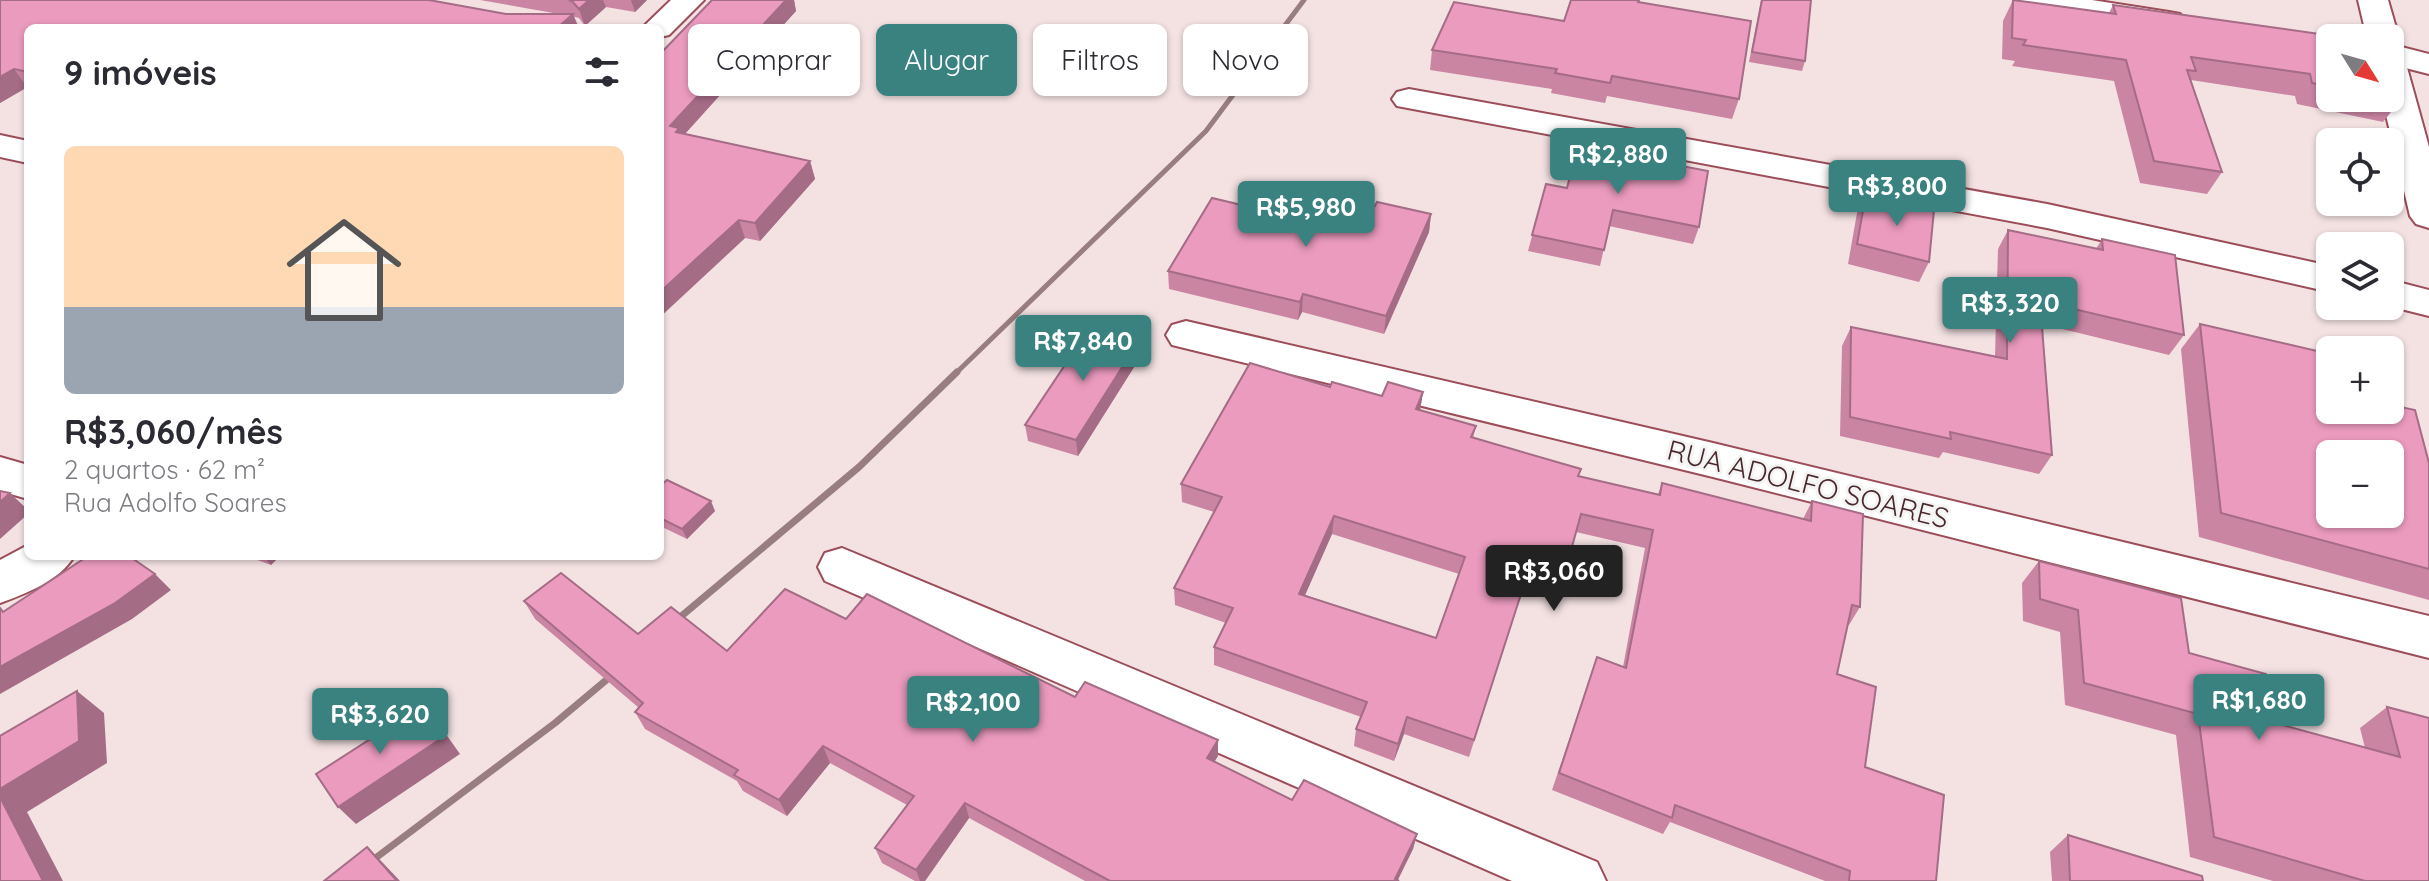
<!DOCTYPE html>
<html lang="pt">
<head>
<meta charset="utf-8">
<style>
	:root { --surface:#fff; --page:#f2f2f3; --text:#2b2b33; --muted:#7c7c81; --accent:#3a827f }
	body { margin:0; font-family:Quicksand,sans-serif; background:var(--page); color:var(--text); height:100vh; display:flex; flex-direction:column; font-size:30px; white-space:nowrap }
	* { box-sizing:border-box; margin:0 }
	p { font-size:26px; color:var(--muted) }
	.icon { flex:none; width:44px; height:44px; fill:none; stroke:currentColor; stroke-width:2; stroke-linecap:round; stroke-linejoin:round }
	.map { position:relative; flex:1; overflow:hidden }
	.sheet { position:absolute; left:24px; top:24px; width:640px; height:536px; display:flex; flex-direction:column; background:var(--surface); border-radius:12px; box-shadow:0 2px 6px #0004 }
	.sheet>* { flex:none }
	.top-card { position:absolute; left:688px; top:24px; width:760px; height:72px; display:flex; gap:16px }
	.needle { width:52px; rotate:127deg }
	.tools { position:absolute; left:2316px; top:24px; display:grid; gap:16px }
	.tools a { display:grid; place-items:center; width:88px; height:88px; border-radius:12px; background:var(--surface); box-shadow:0 2px 6px #0004; font-size:40px }
	.price { position:absolute; translate:-50% -68px; padding:0 18px; border-radius:8px; background:var(--accent); color:#fff; font-size:26px; line-height:52px; filter:drop-shadow(0 2px 4px #0008) }
	.price::after { content:''; position:absolute; left:50%; top:48px; width:24px; height:18px; margin-left:-12px; background:inherit; clip-path:polygon(0 0,100% 0,50% 100%) }
	.price.current { background:#222; color:#fff }
	ul { padding:0; list-style:none }
	li { display:grid; align-content:center; gap:16px; height:424px; padding:0 40px }
	li span { display:grid; place-items:center; height:248px; border-radius:12px; color:#555 }
	li>.icon { margin-inline-start:auto }
	span .icon { width:144px; height:144px; fill:#fffc; stroke-width:1 }
	li b { font-size:34px }
	h2 { display:flex; justify-content:space-between; align-items:center; height:96px; padding:0 40px; font-size:34px }
	.chip { padding:0 28px; border-radius:12px; background:var(--surface); box-shadow:0 2px 6px #0004; font-size:28px; line-height:72px }
	.chip.current { background:var(--accent); color:#fff }
	.map>svg:first-child { display:block }
</style>
</head>
<body>
<div class="map">
<svg width="2429" height="881" viewBox="0 0 2429 881">
	<rect width="100%" height="100%" fill="#f4e2e3"/>
	<g fill="none" stroke-linecap="round" stroke-linejoin="round">
		<defs>
			<g id="minor">
				<polygon points="671,0 704,0 669,35 660,37 660,28 642,28"/>
				<polygon points="2015,0 2092,0 2169,12 2180,14 2185,21 2180,28 2169,30 2030,9 2019,7"/>
				<polygon points="2390,44 2429,54 2429,74 2390,64"/>
				<polygon points="1409,89 2047,204 2330,266 2330,292 2047,228 1397,106 1392,99 1397,92"/>
				<polygon points="0,135 28,141 28,163 0,157"/>
				<polygon points="2390,280 2429,290 2429,316 2389,306"/>
				<polygon points="1186,321 1713,443 2429,616 2429,658 1713,477 1172,345 1166,335 1172,325"/>
				<polygon points="0,457 28,465 28,499 0,491"/>
				<path d="M28,545v11h46c-13,24 -49,38 -74,47v-43z"/>
				<polygon points="842,548 1597,862 1606,881 1512,881 825,581 818,567 825,553"/>
			</g>
			<g id="major">
				<polygon points="2358,0 2388,0 2399,38 2394,45 2390,46 2390,38 2367,38"/>
				<polygon points="2390,54 2402,57 2406,64 2429,147 2429,228 2416,224 2410,216 2382,98 2390,98"/>
			</g>
		</defs>
		<use href="#minor" stroke="#9b4d58" stroke-width="4"/>
		<use href="#major" stroke="#9b4d58" stroke-width="4"/>
		<use href="#minor" fill="#fff" fill-rule="evenodd"/>
		<use href="#major" fill="#fff" fill-rule="evenodd"/>
		<polyline stroke="#997e80" stroke-width="5" points="955,374 1206,131 1304,0"/>
		<g stroke="#997e80" stroke-width="7">
			<polyline points="666,629 859,467 957,372"/>
			<polyline points="345,881 555,723 623,666"/>
		</g>
	</g>
	<g fill="#ca85a3" fill-rule="evenodd">
		<polygon points="0,0 506,14 559,14 480,0 647,0 635,12 606,7 585,26 579,18 575,17 28,28 28,87 0,103"/>
		<polygon points="712,0 794,0 796,11 685,134 810,161 815,179 760,241 745,238 660,317 660,54"/>
		<polygon points="1761,0 1811,0 1805,61 1802,71 1749,62"/>
		<polygon points="2013,0 2109,13 2113,5 2330,38 2330,98 2390,98 2400,101 2383,122 2297,104 2295,96 2191,80 2222,172 2207,194 2140,183 2114,81 2012,66 2015,61 2002,59 2003,21"/>
		<polygon points="1638,2 1739,99 1732,119 1607,96 1605,103 1551,93 1552,89 1430,70 1432,50 1564,21"/>
		<polygon points="1546,184 1699,227 1693,244 1609,226 1600,266 1528,251"/>
		<polygon points="1866,194 1929,262 1919,282 1848,264 1857,213"/>
		<polygon points="1375,206 1431,214 1429,232 1384,334 1302,312 1298,320 1169,289 1168,271 1271,212"/>
		<polygon points="2008,230 2096,249 2102,239 2184,335 2169,355 2042,324 2052,455 2039,474 1943,452 1939,458 1840,436 1842,346 1851,327 1995,356 1998,249"/>
		<polygon points="2200,324 2391,405 2429,463 2429,600 2199,537 2181,349"/>
		<polygon points="1140,339 1141,356 1078,456 1028,441 1025,425"/>
		<path d="M1330,387l52,9 41,-4 -3,18 56,16 -3,12 105,38 80,18 4,-11 141,36 9,-18 48,106 -11,18h-1l-11,49 28,93 71,114h-111l-155,-59 -7,12 -111,-44 45,-133 26,10 22,-119 -69,-16 -18,62 -33,-11 -56,174 -65,-23 -10,27 -40,-15 2,-17 5,-12 -147,-52v-18l12,-24 -51,-18 -1,-17 40,-76 -32,-10 -1,-18zM1332,534l127,40 -23,64 -131,-43z"/>
		<polygon points="660,486 715,511 687,539 660,526"/>
		<polygon points="247,556 280,556 271,565"/>
		<polygon points="2039,561 2189,653 2275,723 2365,748 2360,728 2387,707 2429,718 2429,881 2273,881 2190,857 2176,735 2065,705 2060,632 2023,621 2022,583"/>
		<polygon points="524,601 638,634 727,651 846,619 1075,697 1218,756 1214,761 1292,800 1417,834 1413,849 1398,880 1399,881 1085,881 969,818 925,881 915,881 882,863 875,848 907,805 830,763 787,816 743,791 737,781 645,729 635,712 639,708 535,619"/>
		<polygon points="2068,835 2203,881 2052,881 2050,852"/>
	</g>
	<g fill="#a46c85">
		<polygon points="589,0 603,0 606,7 585,26 579,9"/>
		<polygon points="631,0 647,0 635,12"/>
		<polygon points="786,0 794,0 796,11 682,137 670,126"/>
		<polygon points="573,14 579,28 557,28"/>
		<polygon points="14,69 27,87 0,103 0,77"/>
		<polygon points="810,161 815,179 760,241 755,223"/>
		<polygon points="1431,214 1429,232 1384,334 1386,316"/>
		<polygon points="739,220 745,238 660,317 660,292"/>
		<polygon points="1303,294 1302,312 1298,320 1300,302"/>
		<polygon points="1140,339 1141,356 1078,456 1076,440"/>
		<polygon points="1423,392 1420,411 1416,409"/>
		<polygon points="10,493 28,510 28,514 0,539 0,502"/>
		<polygon points="711,501 715,511 687,539 682,529"/>
		<polygon points="1334,516 1332,534 1298,611 1299,594"/>
		<polygon points="263,556 280,556 271,565"/>
		<polygon points="155,574 171,590 132,619 0,694 0,667"/>
		<polygon points="77,691 104,713 107,763 27,812 63,881 43,881 0,797 0,789"/>
		<polygon points="423,705 438,723 460,754 356,824 338,807"/>
		<polygon points="1407,717 1404,734 1394,761 1398,744"/>
		<polygon points="1218,740 1218,756 1207,774 1207,758"/>
		<polygon points="823,746 830,763 787,816 779,800"/>
		<polygon points="965,803 969,818 925,881 920,881 916,870"/>
		<polygon points="1417,834 1413,849 1397,881 1395,879"/>
		<polygon points="367,847 384,864 400,881 397,881"/>
	</g>
	<g fill="#eb9bbe" stroke="#a46c85" stroke-width="2" fill-rule="evenodd">
		<polygon points="0,0 429,0 506,14 573,14 557,28 28,28 28,72 14,69 0,77"/>
		<polygon points="569,0 589,0 579,9 572,1"/>
		<polygon points="712,0 786,0 670,126 679,128 676,132 810,161 755,223 739,220 660,292 660,54"/>
		<polygon points="1571,0 1639,0 1638,2 1751,21 1739,99 1612,76 1610,83 1555,73 1557,69 1432,50 1454,2 1564,21"/>
		<polygon points="1762,0 1811,0 1805,61 1752,52"/>
		<polygon points="2013,0 2116,14 2113,5 2348,38 2330,38 2330,86 2312,83 2310,74 2191,57 2196,71 2187,70 2222,172 2154,161 2126,60 2023,45 2026,40 2012,38"/>
		<polygon points="2390,70 2400,101 2387,98 2390,98"/>
		<polygon points="1578,146 1708,171 1699,227 1613,210 1604,250 1532,235 1546,184 1567,188"/>
		<polygon points="1286,185 1375,206 1377,202 1431,214 1386,316 1303,294 1300,302 1168,271 1212,198 1271,212"/>
		<polygon points="1866,194 1934,210 1929,262 1857,244"/>
		<polygon points="2008,230 2103,250 2102,239 2175,255 2184,335 2040,301 2052,455 1950,432 1951,439 1850,417 1851,327 2007,359"/>
		<path d="M2200,324l130,30v56h60v-11l1,6 24,5 14,53v106l-208,-56zM2330,454h60v60h-60z"/>
		<polygon points="1091,326 1140,339 1076,440 1025,425"/>
		<path d="M1250,363l80,24 2,-5 50,14 6,-14 35,10 -7,17 60,17 -5,11 110,32 -3,7 82,19 2,-12 149,38 1,-20 51,13 -3,93 -8,-2 -15,69 39,13 -11,80 79,28 -8,86h-87l1,-10 -175,-66 -3,13 -113,-45 38,-116 29,11 27,-138 -72,-16 -17,62 -34,-10 -56,174 -67,-23 -9,27 -42,-15 11,-27 -153,-55 19,-39 -59,-20 48,-91 -41,-13zM1334,516l131,41 -29,81 -137,-44z"/>
		<polygon points="667,480 711,501 682,529 660,518 660,486"/>
		<polygon points="0,491 10,493 0,502"/>
		<polygon points="88,556 129,556 155,574 115,603 0,667 0,608 3,612"/>
		<polygon points="2039,561 2181,598 2189,653 2266,674 2275,723 2400,757 2387,707 2429,718 2429,881 2365,881 2214,837 2198,714 2084,683 2078,610 2040,599"/>
		<polygon points="561,573 638,634 671,607 727,651 785,589 846,619 867,594 1075,697 1085,682 1218,740 1207,758 1292,800 1304,780 1417,834 1395,879 1399,881 1110,881 965,803 916,870 875,848 914,796 823,746 779,800 734,775 738,770 635,712 643,703 524,601"/>
		<polygon points="77,691 79,741 0,789 0,736"/>
		<polygon points="423,705 445,736 338,807 316,774"/>
		<polygon points="0,797 43,881 0,881"/>
		<polygon points="2068,835 2202,876 2203,881 2070,881"/>
		<polygon points="367,847 397,881 324,881"/>
	</g>
	<g text-anchor="middle" stroke-width="6" stroke-linejoin="round" paint-order="stroke">
		<g font-size="28" fill="#4a272b" stroke="#f4f4f4">
			<text transform="translate(1808 484) rotate(14)" y="10">RUA ADOLFO SOARES</text>
		</g>
	</g>
</svg>
<div class="tools">
<a><svg class="needle" viewBox="-14 -14 28 28"><path d="M0-13l5 13h-10z" fill="#e53935"/><path d="M0 13l5-13h-10z" fill="#7c7c81"/></svg></a>
<a><svg class="icon" aria-label="locate" viewBox="0 0 24 24"><circle cx="12" cy="12" r="6"/><path d="M12 2v4M12 18v4M2 12h4M18 12h4"/></svg></a>
<a><svg class="icon" aria-label="layers" viewBox="0 0 24 24"><path d="M12 4l9 5-9 5-9-5zM3 14l9 5 9-5"/></svg></a>
<a>+</a>
<a>−</a>
</div>
<b class="price" style="left:1618px;top:196px">R$2,880</b>
<b class="price" style="left:1897px;top:228px">R$3,800</b>
<b class="price" style="left:1306px;top:249px">R$5,980</b>
<b class="price" style="left:2010px;top:345px">R$3,320</b>
<b class="price" style="left:1083px;top:383px">R$7,840</b>
<b class="price current" style="left:1554px;top:613px">R$3,060</b>
<b class="price" style="left:2259px;top:742px">R$1,680</b>
<b class="price" style="left:973px;top:744px">R$2,100</b>
<b class="price" style="left:380px;top:756px">R$3,620</b>
<div class="top-card">
<a class="chip">Comprar</a>
<a class="chip current">Alugar</a>
<a class="chip">Filtros</a>
<a class="chip">Novo</a>
</div>
<section class="sheet">
<h2>9 imóveis<svg class="icon" aria-label="filters" viewBox="0 0 24 24"><path d="M4 7h16M4 17h16"/><circle cx="9" cy="7" r="2"/><circle cx="15" cy="17" r="2"/></svg></h2>
<ul>
<li><span style="background:linear-gradient(#ffd9b3 65%,#9aa5b1 0)"><svg class="icon" aria-label="home" viewBox="0 0 24 24"><path d="M3 11l9-7 9 7M6 9v11h12V9"/></svg></span><div><b>R$3,060/mês</b><p>2 quartos · 62 m²</p><p>Rua Adolfo Soares</p></div></li>
</ul>
</section>
</div>
</body>
</html>
